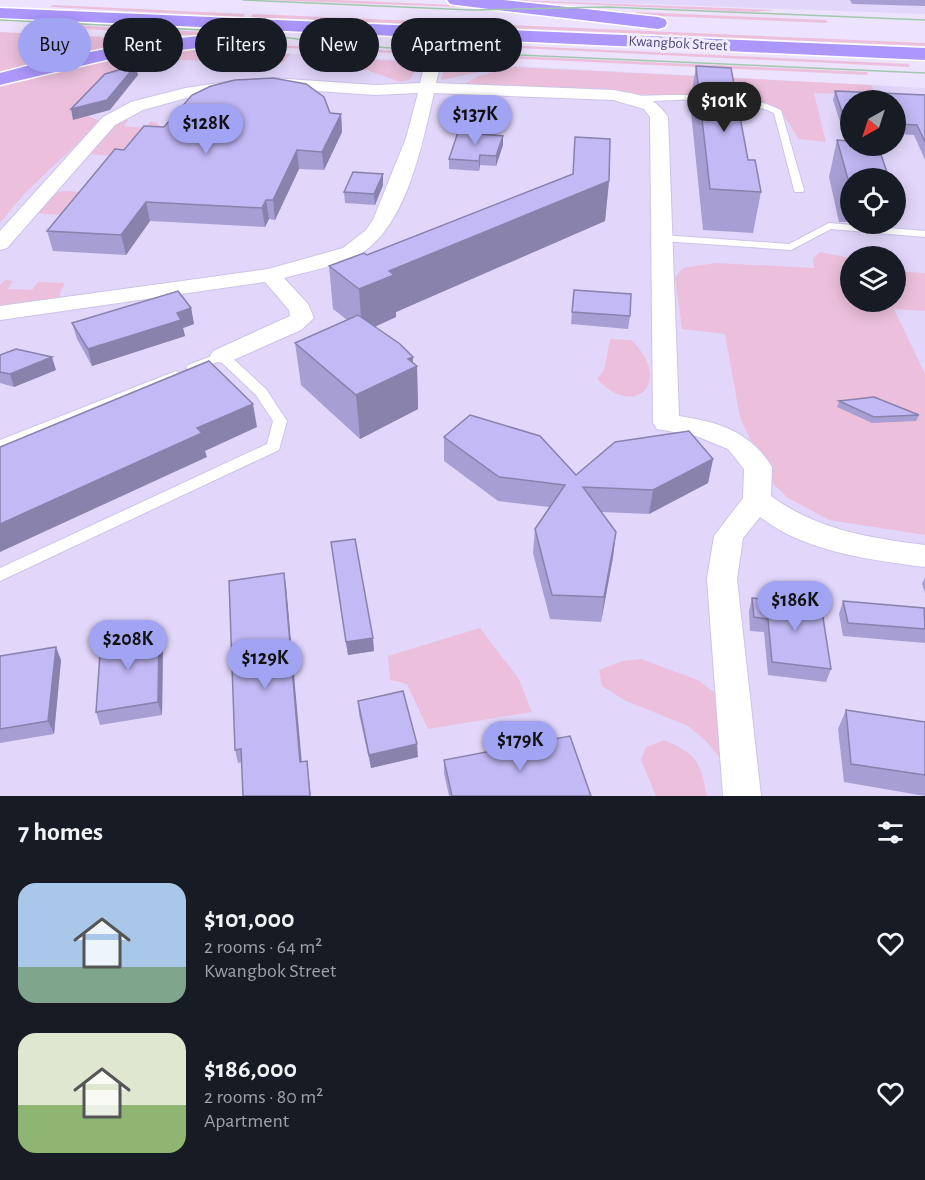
<!DOCTYPE html>
<html lang="en">
<head>
<meta charset="utf-8">
<style>
	:root { --surface:#171b24; --page:#20242c; --text:#f1f3f6; --muted:#9ea1a6; --accent:#a1a4f3 }
	body { margin:0; font-family:"Alegreya Sans",sans-serif; background:var(--page); color:var(--text); height:100vh; display:flex; flex-direction:column; font-size:22px; white-space:nowrap }
	* { box-sizing:border-box; margin:0 }
	p { font-size:20px; color:var(--muted) }
	.icon { flex:none; width:33px; height:33px; fill:none; stroke:currentColor; stroke-width:2; stroke-linecap:round; stroke-linejoin:round }
	.map { position:relative; height:796px; overflow:hidden }
	.side { display:flex; flex-direction:column; background:var(--surface); flex:1 }
	.side>* { flex:none }
	.guide { position:absolute; left:18px; top:18px; width:600px; height:54px; display:flex; gap:12px }
	.needle { width:39px; rotate:219deg }
	.tools { position:absolute; left:840px; top:90px; display:grid; gap:12px }
	.tools a { display:grid; place-items:center; width:66px; height:66px; border-radius:50%; background:var(--surface); box-shadow:0 3px 15px #0003; font-size:30px }
	.price { position:absolute; translate:-50% -51px; padding:0 14px; border-radius:21px; background:var(--accent); color:#111; font-size:20px; line-height:39px; filter:drop-shadow(0 2px 3px #0008) }
	.price::after { content:''; position:absolute; left:50%; top:36px; width:18px; height:14px; margin-left:-9px; background:inherit; clip-path:polygon(0 0,100% 0,50% 100%) }
	.price.active { background:#222; color:#fff }
	ul { padding:0; list-style:none }
	li { display:flex; align-items:center; gap:18px; height:150px; padding:0 18px }
	li span { display:grid; place-items:center; flex:none; width:168px; height:120px; border-radius:18px; color:#555 }
	li>.icon { margin-inline-start:auto }
	span .icon { width:72px; height:72px; fill:#fffc; stroke-width:1 }
	li b { font-size:26px }
	h2 { display:flex; justify-content:space-between; align-items:center; height:72px; padding:0 18px; font-size:26px }
	.chip { padding:0 21px; border-radius:27px; background:var(--surface); box-shadow:0 3px 15px #0003; font-size:21px; line-height:54px }
	.chip.active { background:var(--accent); color:#111 }
	.map>svg:first-child { display:block }
</style>
</head>
<body>
<div class="map">
<svg width="925" height="796" viewBox="0 0 925 796">
	<rect width="100%" height="100%" fill="#ede3fe"/>
	<g fill="#e2d7fb" fill-rule="evenodd">
		<polygon points="540,0 925,0 925,14 617,3"/>
		<path d="M186,48l739,40v708h-925v-713l118,-27zM850,100h46v46h-46zM850,178h46v46h-46zM850,256h46v46h-46z"/>
	</g>
	<g fill="#ecc0dc">
		<polygon points="264,0 339,0 453,5 456,3 489,8"/>
		<polygon points="491,0 518,0 775,10 753,12"/>
		<polygon points="53,5 245,14 243,17 50,7"/>
		<polygon points="636,12 826,20 828,23 636,15"/>
		<polygon points="253,14 925,43 925,46 251,17"/>
		<polygon points="71,25 242,34 244,35 204,39 202,36 67,28"/>
		<polygon points="0,32 169,40 0,77"/>
		<polygon points="235,43 399,51 414,54 220,45"/>
		<polygon points="462,43 908,64 910,67 457,45"/>
		<polygon points="189,50 290,54 283,63 177,60 111,73 75,111 101,121 24,194 0,223 0,86 100,62"/>
		<polygon points="471,54 867,72 868,75 459,56"/>
		<polygon points="316,56 410,62 418,63 411,79 400,82 367,70 308,66 311,58"/>
		<polygon points="446,64 503,67 441,80"/>
		<path d="M513,67l358,18 4,8 -3,2 -58,-2 12,49 -27,-3c-15,-22 -18,-34 -46,-39l-292,-15 18,-9z"/>
		<path d="M124,120h4l-4,6 21,2 6,-7 8,3 1,3c-27,29 -28,31 -69,27l-3,-3 22,-26z"/>
		<polygon points="63,191 97,193 78,216 33,213 51,195"/>
		<polygon points="820,252 850,258 850,302 896,302 896,271 925,273 925,311 894,309 925,374 925,535 829,520 788,498 770,481 740,418 725,334 682,329 675,277 683,268 716,263 814,268 813,258"/>
		<polygon points="5,280 13,281 8,289 32,290 38,282 65,283 60,293 60,299 0,307 0,285"/>
		<path d="M610,339l21,1c44,42 3,80 -34,39l7,-9z"/>
		<polygon points="480,628 519,679 532,712 428,729 407,684 390,680 388,656"/>
		<polygon points="641,659 698,680 718,695 729,769 706,741 688,726 624,700 602,686 599,670 622,661"/>
		<path d="M664,740c32,13 37,23 43,56h-51l-15,-36 5,-13z"/>
	</g>
	<g fill="none" stroke-linecap="round" stroke-linejoin="round">
		<defs>
			<g id="service">
				<path d="M668,95c38,0 78,-2 113,15l23,80 -1,2h-8l-1,-2 -20,-77c-41,-19 -95,-13 -139,-11l-4,-3 4,-3z"/>
				<polygon points="829,223 925,231 925,237 831,229 791,250 662,241 657,238 662,235 789,244"/>
				<polygon points="222,352 227,353 266,389 287,421 279,450 0,581 0,568 267,444 273,421 256,395 220,361 193,372 186,368 188,365"/>
				<polygon points="176,371 183,375 181,378 0,450 0,440"/>
			</g>
			<g id="minor">
				<path d="M430,28l7,4 5,27 -6,24 177,7c26,5 39,4 55,27l11,299c39,6 71,15 93,51l-1,29c46,34 99,42 154,49v22c-55,-7 -120,-15 -165,-50l-17,21 -6,41 24,217h-38l-16,-217 7,-43 29,-38 1,-29 -16,-20 -32,-13 -39,-7 -4,-6 -3,-306 -6,-8 -31,-9 -179,-7c-12,52 -27,133 -75,162 -14,9 -57,18 -75,23l24,26 6,14 -13,12 -70,31 -9,2 -9,-2 -3,-5 3,-5 77,-35 -1,-6 -24,-28 -265,38v-14l268,-37 75,-21 23,-18 7,-10 33,-82 12,-45 -43,2 -102,-7 -8,-5 8,-5 102,7 45,-2 6,-24 -3,-27z"/>
				<polygon points="233,81 241,86 239,89 186,98 143,110 115,125 7,248 0,250 0,231 103,117 131,102 185,88"/>
			</g>
			<g id="trunk">
				<polygon points="447,0 503,0 658,17 665,19 667,23 665,27 658,29 456,5 450,4"/>
				<polygon points="0,8 925,48 925,60 0,18"/>
				<path d="M222,34l7,2 3,4 -3,4 -119,15 -110,26v-12c73,-20 147,-33 222,-39z"/>
			</g>
		</defs>
		<use href="#service" stroke="#ccc3e7" stroke-width="2"/>
		<use href="#minor" stroke="#ccc3e7" stroke-width="2"/>
		<use href="#trunk" stroke="#fff" stroke-width="3"/>
		<use href="#service" fill="#fff" fill-rule="evenodd"/>
		<use href="#minor" fill="#fff" fill-rule="evenodd"/>
		<use href="#trunk" fill="#ac97fd" fill-rule="evenodd"/>
		<g stroke="#a1c8ac" stroke-width="1.5">
			<polyline points="243,0 471,10 607,7 925,20"/>
			<polyline points="0,20 243,32 336,44 432,51 925,73"/>
		</g>
	</g>
	<g fill="#a79fd3">
		<polygon points="850,0 925,0 925,6 852,4"/>
		<polygon points="696,66 748,160 761,192 753,233 703,230 690,102"/>
		<polygon points="835,91 925,95 925,160 914,135 896,134 896,100 850,100 850,127 841,125 833,100"/>
		<polygon points="330,113 341,114 342,132 324,170 299,169 275,220 269,219 265,227 150,221 126,255 53,251 47,231 124,150 164,127"/>
		<polygon points="837,140 850,178 850,222 839,222 829,177"/>
		<polygon points="503,145 496,166 480,165 479,171 449,169 449,159"/>
		<polygon points="609,181 605,221 396,312 396,317 375,327 413,357 413,363 417,366 418,409 360,439 301,385 295,343 347,320 333,309 329,266"/>
		<polygon points="383,185 375,205 345,203 344,192"/>
		<polygon points="574,290 630,316 628,329 571,324"/>
		<polygon points="191,308 194,324 183,328 185,336 92,366 77,339 72,323"/>
		<polygon points="0,355 56,370 14,387 0,383"/>
		<polygon points="839,401 919,415 916,421 872,423 837,407"/>
		<polygon points="444,437 576,475 713,459 708,483 649,514 601,512 616,532 613,557 601,622 550,619 533,553 535,529 549,507 498,501 444,461"/>
		<polygon points="331,542 374,651 348,655"/>
		<polygon points="925,577 925,593 922,584"/>
		<polygon points="286,586 301,762 307,761 311,796 243,796 242,762 238,763 235,750"/>
		<polygon points="752,598 831,669 826,682 768,675 764,632 750,631 749,611"/>
		<polygon points="843,601 925,610 925,643 843,636 839,614"/>
		<polygon points="159,630 163,643 162,715 100,725 96,712"/>
		<polygon points="0,656 61,660 54,734 0,743"/>
		<polygon points="358,701 418,757 371,768 359,714"/>
		<polygon points="846,710 925,722 925,796 844,782 838,729"/>
		<polygon points="444,760 591,796 449,796 444,773"/>
	</g>
	<g fill="#8882ac">
		<polygon points="136,65 138,75 110,110 73,120 71,109"/>
		<polygon points="341,114 342,132 324,170 322,152"/>
		<polygon points="503,136 503,145 496,166 496,156"/>
		<polygon points="297,150 299,169 275,220 273,200"/>
		<polygon points="480,155 480,165 479,171 479,161"/>
		<polygon points="383,174 383,185 375,205 374,194"/>
		<polygon points="609,181 605,221 396,312 396,317 362,332 359,289 389,271"/>
		<polygon points="266,200 269,219 265,227 262,208"/>
		<polygon points="146,202 150,221 126,255 121,235"/>
		<polygon points="191,308 194,324 183,328 185,336 92,366 88,349 177,313"/>
		<polygon points="52,357 56,370 14,387 10,374"/>
		<polygon points="413,357 413,368 417,366 418,409 360,439 356,395"/>
		<polygon points="253,404 257,427 205,451 207,457 0,552 0,524 197,428"/>
		<polygon points="713,459 708,483 649,514 653,490"/>
		<polygon points="616,532 613,557 601,622 604,597"/>
		<polygon points="284,573 286,586 303,775 300,762"/>
		<polygon points="159,630 163,643 162,715 158,702"/>
		<polygon points="373,638 374,651 348,655 346,642"/>
		<polygon points="56,647 61,660 54,734 48,721"/>
		<polygon points="417,744 418,757 371,768 369,755"/>
	</g>
	<g fill="#c2b9f5" stroke="#8882ac" stroke-width="1.5">
		<polygon points="136,65 107,100 71,109 105,74"/>
		<polygon points="696,66 731,68 748,160 755,160 761,192 710,189"/>
		<polygon points="273,78 306,84 324,97 330,113 341,114 322,152 297,150 273,200 266,200 262,208 146,202 121,235 47,231 115,149 124,150 144,126 164,127 192,95 211,86 235,80"/>
		<polygon points="835,91 925,95 925,142 917,125 896,124 896,100 850,100 850,116 843,115"/>
		<polygon points="458,132 503,136 496,156 480,155 479,161 449,159"/>
		<polygon points="575,137 610,139 609,181 389,271 394,275 359,289 329,266 364,253 367,255 573,174"/>
		<polygon points="837,140 850,141 850,146 878,146 889,178 850,178 850,184 849,183"/>
		<polygon points="353,172 383,174 374,194 344,192"/>
		<polygon points="574,290 631,294 630,316 572,312"/>
		<polygon points="178,291 191,308 177,313 181,320 88,349 72,323"/>
		<polygon points="358,315 400,344 413,357 408,359 417,366 356,395 295,343"/>
		<polygon points="16,349 52,357 10,374 0,372 0,355"/>
		<polygon points="209,361 253,404 197,428 202,433 0,524 0,447"/>
		<polygon points="874,397 919,415 874,417 839,401"/>
		<polygon points="470,415 540,436 576,475 615,442 689,431 713,459 653,490 583,487 616,532 604,597 552,595 535,529 565,485 499,477 444,437"/>
		<polygon points="355,539 373,638 346,642 331,542"/>
		<polygon points="284,573 300,762 307,761 310,796 243,796 241,749 235,750 229,581"/>
		<polygon points="752,598 821,605 831,669 772,662 768,619 754,617"/>
		<polygon points="843,601 924,608 925,629 848,623"/>
		<polygon points="159,630 158,702 96,712 101,639"/>
		<polygon points="56,647 48,721 0,729 0,656"/>
		<polygon points="403,691 417,744 369,755 358,701"/>
		<polygon points="846,710 925,722 925,775 851,764"/>
		<polygon points="570,736 591,796 452,796 444,760"/>
	</g>
	<g text-anchor="middle" stroke-width="6" stroke-linejoin="round" paint-order="stroke">
		<g font-size="15" fill="#4d4777" stroke="#f2eaff">
			<text transform="translate(678 43) rotate(3)" y="5">Kwangbok Street</text>
		</g>
	</g>
</svg>
<div class="tools">
<a><svg class="needle" viewBox="-14 -14 28 28"><path d="M0-13l5 13h-10z" fill="#e53935"/><path d="M0 13l5-13h-10z" fill="#9ea1a6"/></svg></a>
<a><svg class="icon" aria-label="locate" viewBox="0 0 24 24"><circle cx="12" cy="12" r="6"/><path d="M12 2v4M12 18v4M2 12h4M18 12h4"/></svg></a>
<a><svg class="icon" aria-label="layers" viewBox="0 0 24 24"><path d="M12 4l9 5-9 5-9-5zM3 14l9 5 9-5"/></svg></a>
</div>
<b class="price active" style="left:724px;top:133px">$101K</b>
<b class="price" style="left:475px;top:146px">$137K</b>
<b class="price" style="left:206px;top:155px">$128K</b>
<b class="price" style="left:795px;top:632px">$186K</b>
<b class="price" style="left:128px;top:671px">$208K</b>
<b class="price" style="left:265px;top:690px">$129K</b>
<b class="price" style="left:520px;top:772px">$179K</b>
<div class="guide">
<a class="chip active">Buy</a>
<a class="chip">Rent</a>
<a class="chip">Filters</a>
<a class="chip">New</a>
<a class="chip">Apartment</a>
</div>
</div>
<section class="side">
<h2>7 homes<svg class="icon" aria-label="filters" viewBox="0 0 24 24"><path d="M4 7h16M4 17h16"/><circle cx="9" cy="7" r="2"/><circle cx="15" cy="17" r="2"/></svg></h2>
<ul>
<li><span style="background:linear-gradient(#a9c7e8 70%,#7fa58c 0)"><svg class="icon" aria-label="home" viewBox="0 0 24 24"><path d="M3 11l9-7 9 7M6 9v11h12V9"/></svg></span><div><b>$101,000</b><p>2 rooms · 64 m²</p><p>Kwangbok Street</p></div><svg class="icon" aria-label="heart" viewBox="0 0 24 24"><path d="M12 20l-8-8c-3-5 5-10 8-4 3-6 11-1 8 4z"/></svg></li>
<li><span style="background:linear-gradient(#dfe7d0 60%,#8fb573 0)"><svg class="icon" aria-label="home" viewBox="0 0 24 24"><path d="M3 11l9-7 9 7M6 9v11h12V9"/></svg></span><div><b>$186,000</b><p>2 rooms · 80 m²</p><p>Apartment</p></div><svg class="icon" aria-label="heart" viewBox="0 0 24 24"><path d="M12 20l-8-8c-3-5 5-10 8-4 3-6 11-1 8 4z"/></svg></li>
</ul>
</section>
</body>
</html>
